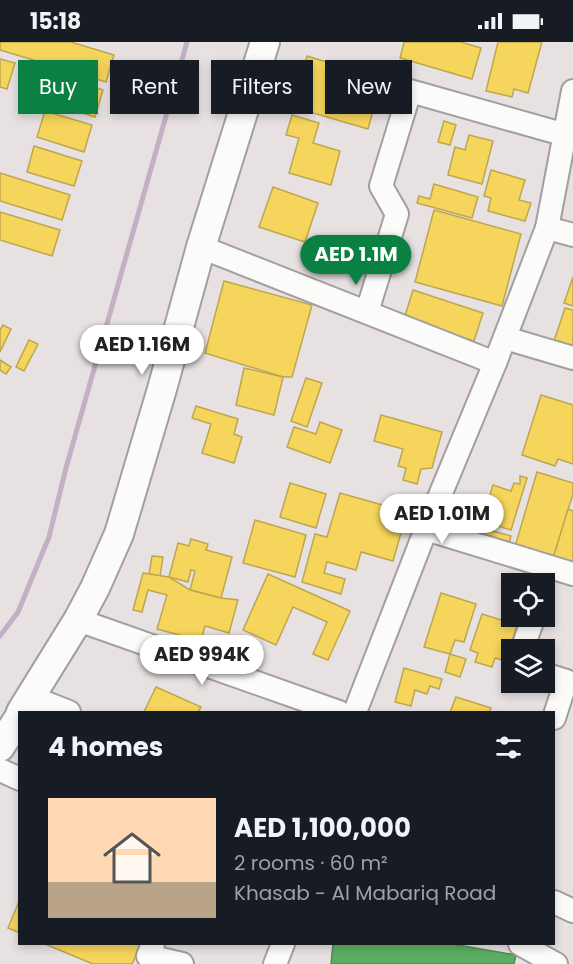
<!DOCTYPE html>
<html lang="en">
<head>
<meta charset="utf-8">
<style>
	:root { --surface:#171b24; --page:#20242c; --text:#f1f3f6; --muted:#9ea1a6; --line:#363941; --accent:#0b8043 }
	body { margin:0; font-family:Poppins,sans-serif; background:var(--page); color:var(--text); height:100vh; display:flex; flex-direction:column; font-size:22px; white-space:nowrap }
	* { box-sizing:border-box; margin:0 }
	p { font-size:20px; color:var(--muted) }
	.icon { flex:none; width:33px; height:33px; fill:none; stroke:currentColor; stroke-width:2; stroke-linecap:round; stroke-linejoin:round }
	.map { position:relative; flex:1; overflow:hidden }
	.panel { position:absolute; left:18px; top:669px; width:537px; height:234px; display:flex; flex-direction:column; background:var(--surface); border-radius:0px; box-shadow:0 3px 9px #0003 }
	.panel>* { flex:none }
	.banner { position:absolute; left:18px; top:18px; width:537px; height:54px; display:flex; gap:12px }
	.tools { position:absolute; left:501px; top:531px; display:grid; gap:12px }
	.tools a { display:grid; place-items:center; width:54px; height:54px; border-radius:0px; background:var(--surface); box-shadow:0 3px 9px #0003; font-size:30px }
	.price { position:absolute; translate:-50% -51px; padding:0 14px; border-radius:21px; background:#fff; color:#222; font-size:20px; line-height:39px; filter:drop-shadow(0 2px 3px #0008) }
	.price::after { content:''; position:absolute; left:50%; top:36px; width:18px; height:14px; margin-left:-9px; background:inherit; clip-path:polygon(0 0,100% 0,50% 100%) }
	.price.selected { background:var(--accent); color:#fff }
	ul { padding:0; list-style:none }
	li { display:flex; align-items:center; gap:18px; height:150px; padding:0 30px }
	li+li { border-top:2px solid var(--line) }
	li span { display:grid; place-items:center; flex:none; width:168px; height:120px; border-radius:0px; color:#555 }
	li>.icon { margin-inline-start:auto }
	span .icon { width:72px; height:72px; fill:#fffc; stroke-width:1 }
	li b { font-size:26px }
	h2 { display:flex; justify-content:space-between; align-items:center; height:72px; padding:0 30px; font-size:26px }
	.chip { padding:0 21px; border-radius:0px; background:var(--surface); box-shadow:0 3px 9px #0003; font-size:21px; line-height:54px }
	.chip.selected { background:var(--accent); color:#fff }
	.status { display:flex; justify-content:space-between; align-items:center; height:42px; padding:0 30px; background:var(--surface); direction:ltr }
	.status svg { height:16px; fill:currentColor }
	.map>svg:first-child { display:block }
</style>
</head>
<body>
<div class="status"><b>15:18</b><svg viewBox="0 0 49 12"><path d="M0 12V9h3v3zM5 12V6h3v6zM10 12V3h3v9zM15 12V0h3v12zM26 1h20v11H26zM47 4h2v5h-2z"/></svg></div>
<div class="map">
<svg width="573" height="922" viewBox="0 0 573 922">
	<rect width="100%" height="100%" fill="#e7e2e1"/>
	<g fill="#f6d55c" stroke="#bea651" stroke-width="1.5">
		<polygon points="0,0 71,0 114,13 106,40 0,8"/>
		<polygon points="404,0 461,0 481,6 472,37 400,16"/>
		<polygon points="498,0 542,0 528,51 514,47 512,55 486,49"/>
		<polygon points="307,14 382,37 368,87 293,65"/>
		<polygon points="0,17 15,21 7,47 0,45"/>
		<polygon points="56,33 103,48 95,75 48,60"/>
		<polygon points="45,69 92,83 84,110 37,95"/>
		<polygon points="292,73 319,81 313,101 340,109 331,143 289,131 299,96 286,93"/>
		<polygon points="444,79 456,83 450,103 438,100"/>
		<polygon points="469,93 493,99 482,142 448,133 455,105 465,108"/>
		<polygon points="34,104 82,119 74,144 27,130"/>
		<polygon points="491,128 525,138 519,158 531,161 525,179 488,169 491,156 484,154"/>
		<polygon points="0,131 70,153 62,178 0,159"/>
		<polygon points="434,142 478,155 472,176 417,161 419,154 430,157"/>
		<polygon points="273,145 318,161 305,200 259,185"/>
		<polygon points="434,168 521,192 502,264 415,240"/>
		<polygon points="0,170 60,188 52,214 0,198"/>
		<polygon points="573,235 573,264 564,261"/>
		<polygon points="224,239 312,263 292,335 283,335 205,311"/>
		<polygon points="413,248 483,271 474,299 404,277"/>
		<polygon points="565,266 573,268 573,313 552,305"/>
		<polygon points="3,283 11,287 0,310 0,288"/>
		<polygon points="29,298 38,302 24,329 16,325"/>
		<polygon points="0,318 11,325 6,332 0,328"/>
		<polygon points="244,326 283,335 274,373 236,363"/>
		<polygon points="306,336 322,341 307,385 291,379"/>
		<polygon points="541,353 573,363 573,422 558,417 555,424 522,413"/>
		<polygon points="196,364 238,377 234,392 242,395 234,421 202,411 211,382 192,376"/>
		<polygon points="381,373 442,390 432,426 421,427 417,442 403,438 406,426 398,424 403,407 374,399"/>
		<polygon points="320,380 342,388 330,421 287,405 294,385 316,392"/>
		<polygon points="537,430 573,441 573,452 552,520 514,508"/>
		<polygon points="520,434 527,436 511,488 482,479 493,443 511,449 514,441 520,442"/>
		<polygon points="290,441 326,452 316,486 280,475"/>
		<polygon points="340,451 407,470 393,519 361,510 356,528 327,520 324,531 345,537 341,552 302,540 315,492 327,495"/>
		<polygon points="568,467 573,469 573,526 552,520"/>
		<polygon points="255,478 306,493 295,535 243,521"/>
		<polygon points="471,483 511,494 507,508 468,497"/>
		<polygon points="191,497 208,502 206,508 232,515 221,556 190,548 195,529 191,528 188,540 169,535 178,501 189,504"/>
		<polygon points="152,514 163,515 160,534 149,532"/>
		<polygon points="143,531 169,535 190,548 221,556 238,558 229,591 205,584 201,599 157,587 167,553 148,548 142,570 133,568"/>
		<polygon points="268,532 350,569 328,618 313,612 327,580 293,565 276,603 243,588"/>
		<polygon points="441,551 476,562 464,600 455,598 450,612 424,605"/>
		<polygon points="482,572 517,583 506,619 495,616 492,625 475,620 478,611 470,608"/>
		<polygon points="450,612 466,617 460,635 445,630"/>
		<polygon points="404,626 442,637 439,647 430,644 427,652 415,648 411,664 395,660"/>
		<polygon points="156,645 201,665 198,670 144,670"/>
		<polygon points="456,655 491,666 489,670 450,670"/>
		<polygon points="20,857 20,891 8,886"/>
		<polygon points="45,902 141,902 132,922 93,922"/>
	</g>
	<polygon fill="#5aae61" stroke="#518b55" stroke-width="1.5" points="333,902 452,902 516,913 514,922 331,922"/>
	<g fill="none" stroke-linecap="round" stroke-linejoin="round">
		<polyline stroke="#c4b0c4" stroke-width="5" points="0,594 18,570 49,495 66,426 187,0"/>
		<defs>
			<g id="minor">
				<polyline points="547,186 573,193"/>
				<polyline points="201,205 495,321"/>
				<polyline points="367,270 397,172 381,144 410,49 566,93"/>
				<polyline points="505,296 573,316"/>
				<polyline points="426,487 573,532"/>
				<polyline points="78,578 339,670"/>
				<polyline points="522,608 534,574"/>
				<polyline points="544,632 566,639 554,676"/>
				<polyline points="31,655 69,670"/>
				<polyline points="355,670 426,487 495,321 547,186 573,49"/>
				<polyline points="0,728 20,737"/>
				<polyline points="554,860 573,869"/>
				<polyline points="153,902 148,914 182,922"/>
				<polyline points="520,902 556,922"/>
				<polyline points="275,922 283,902"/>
			</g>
			<g id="major">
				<polyline points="21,670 78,578 95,546 119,492 162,347 201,205 265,0"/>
				<polyline points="0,705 20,674"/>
			</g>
		</defs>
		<use href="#minor" stroke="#a39f9f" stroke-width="26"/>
		<use href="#major" stroke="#a39f9f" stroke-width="32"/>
		<use href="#minor" stroke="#fbfbfa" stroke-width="22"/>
		<use href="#major" stroke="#fbfbfa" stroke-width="28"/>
	</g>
</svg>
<div class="tools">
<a><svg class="icon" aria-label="locate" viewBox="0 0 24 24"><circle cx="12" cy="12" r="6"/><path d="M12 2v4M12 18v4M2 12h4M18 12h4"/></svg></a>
<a><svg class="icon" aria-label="layers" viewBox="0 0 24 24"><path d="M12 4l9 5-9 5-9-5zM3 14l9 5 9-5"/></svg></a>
</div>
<b class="price selected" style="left:356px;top:244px">AED 1.1M</b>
<b class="price" style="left:142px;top:334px">AED 1.16M</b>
<b class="price" style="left:442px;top:503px">AED 1.01M</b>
<b class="price" style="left:202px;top:644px">AED 994K</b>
<div class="banner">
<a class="chip selected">Buy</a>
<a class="chip">Rent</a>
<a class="chip">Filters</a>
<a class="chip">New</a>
</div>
<section class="panel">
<h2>4 homes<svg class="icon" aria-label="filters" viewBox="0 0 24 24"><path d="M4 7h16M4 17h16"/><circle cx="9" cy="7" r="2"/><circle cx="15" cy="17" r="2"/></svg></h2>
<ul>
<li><span style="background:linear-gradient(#ffd9b3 70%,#b9a48a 0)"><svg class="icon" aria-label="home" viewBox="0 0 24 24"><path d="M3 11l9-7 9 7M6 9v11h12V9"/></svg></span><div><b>AED 1,100,000</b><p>2 rooms · 60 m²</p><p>Khasab - Al Mabariq Road</p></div></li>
</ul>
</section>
</div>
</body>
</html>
